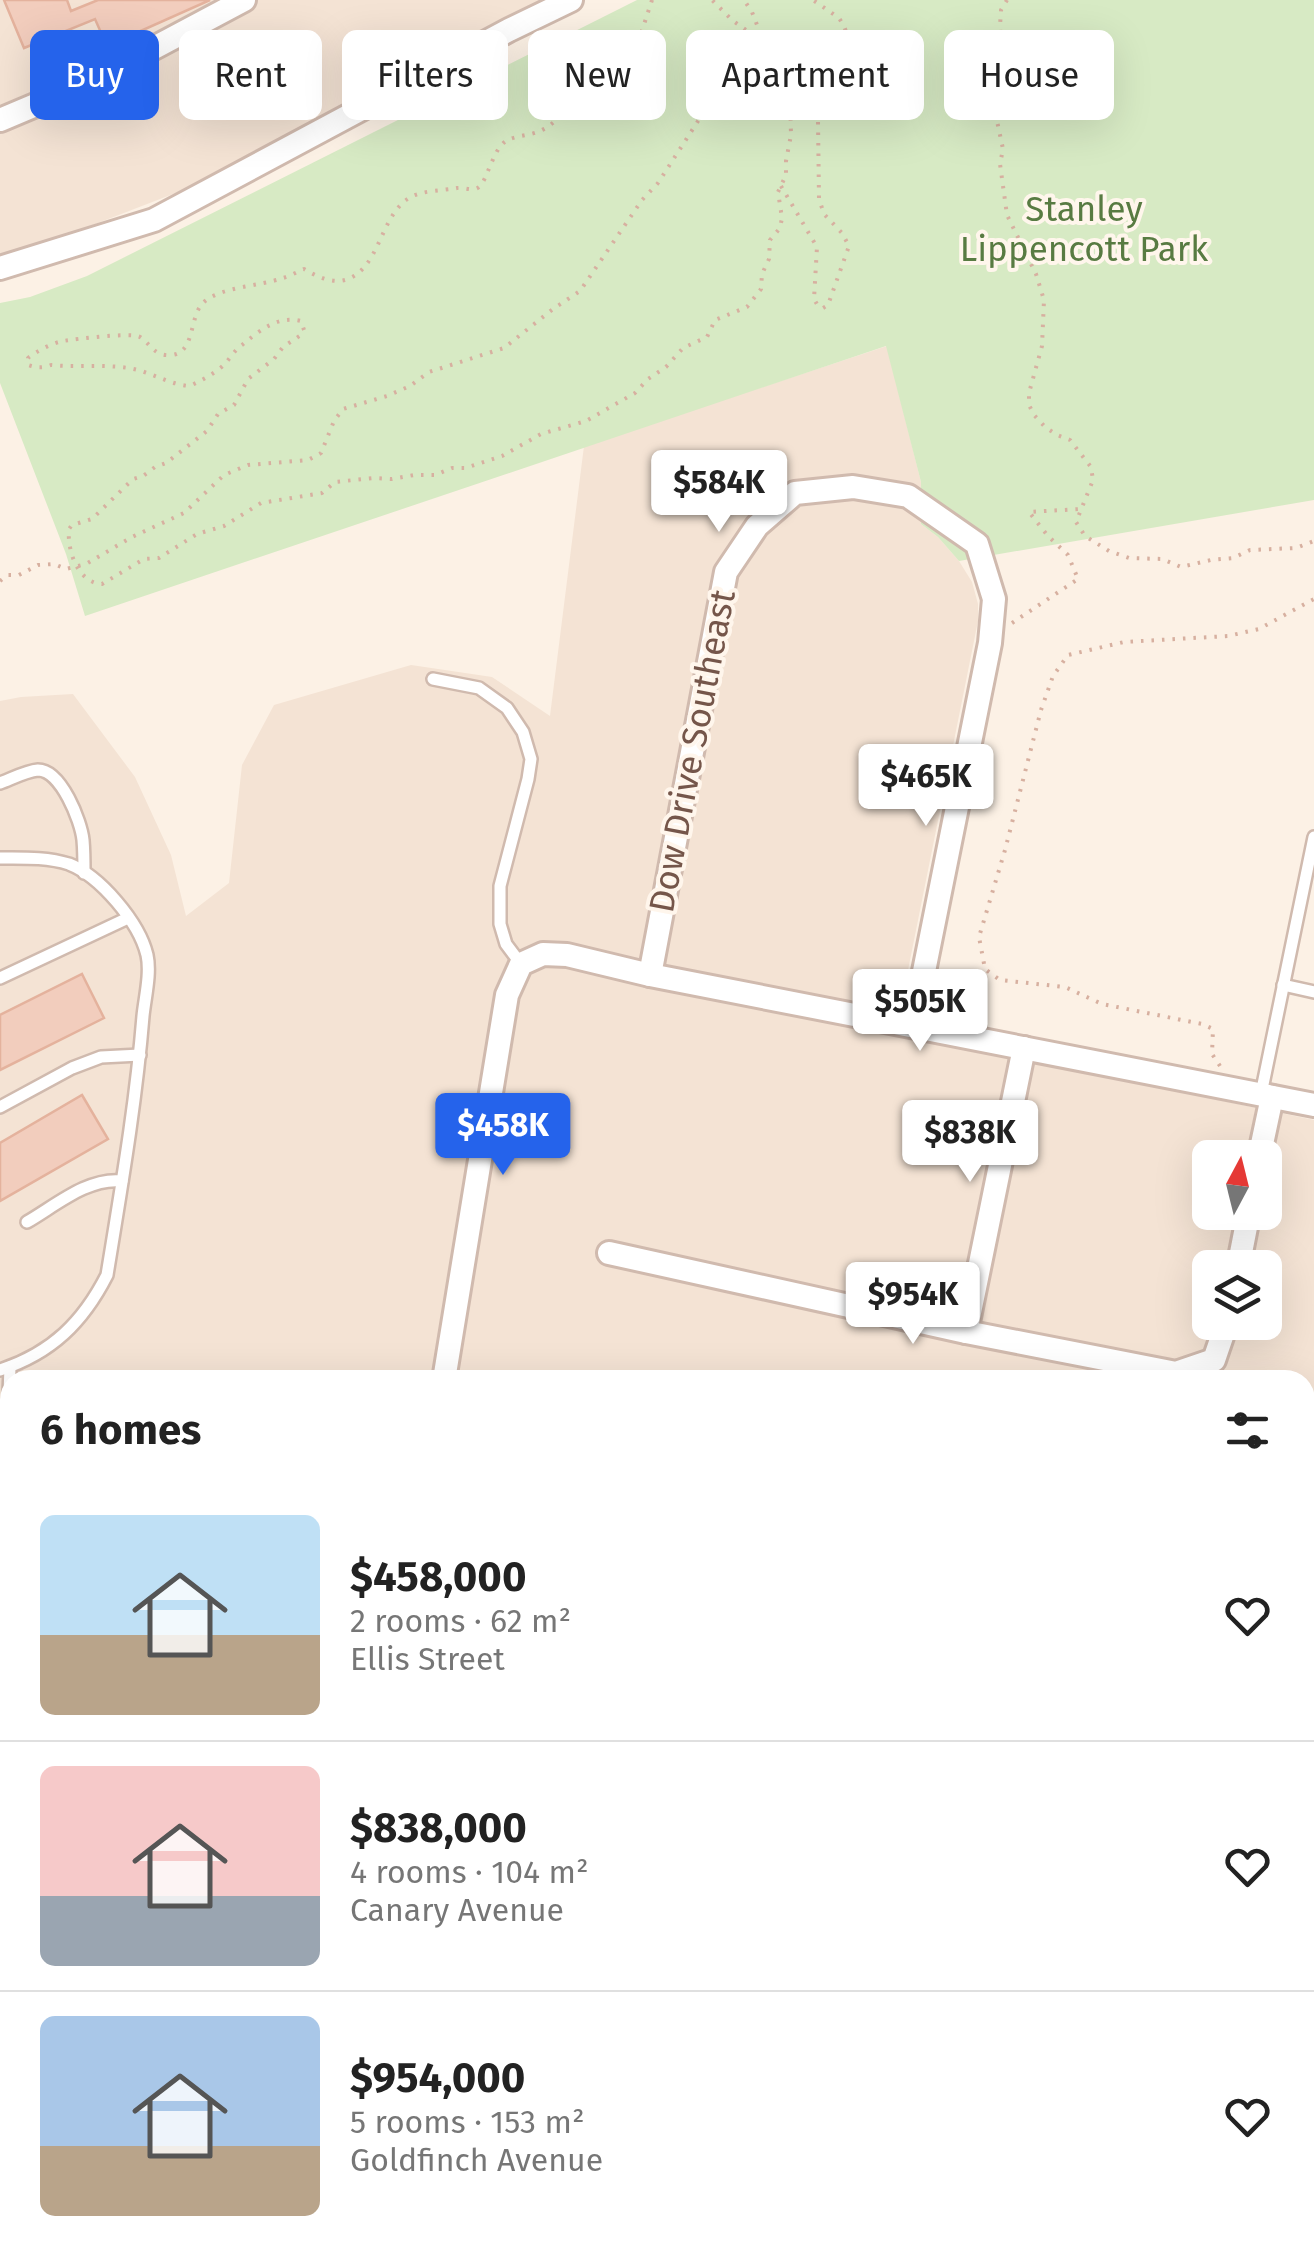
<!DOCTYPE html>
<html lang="en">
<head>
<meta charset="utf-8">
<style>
	:root { --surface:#fff; --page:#f2f2f2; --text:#222; --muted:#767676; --line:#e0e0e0; --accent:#2563eb }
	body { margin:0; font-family:"Fira Sans",sans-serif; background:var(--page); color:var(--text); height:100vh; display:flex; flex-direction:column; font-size:38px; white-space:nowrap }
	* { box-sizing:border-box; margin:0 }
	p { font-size:32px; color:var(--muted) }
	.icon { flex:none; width:55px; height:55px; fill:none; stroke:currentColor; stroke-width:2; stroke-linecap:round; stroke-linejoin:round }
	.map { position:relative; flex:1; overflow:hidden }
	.drawer { position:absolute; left:0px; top:1370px; width:1315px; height:892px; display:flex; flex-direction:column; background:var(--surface); border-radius:30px 30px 0 0; box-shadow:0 10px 40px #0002 }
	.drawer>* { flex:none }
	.hud { position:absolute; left:30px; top:30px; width:1255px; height:90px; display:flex; gap:20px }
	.needle { width:65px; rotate:7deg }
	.fabs { position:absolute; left:1192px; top:1140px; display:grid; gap:20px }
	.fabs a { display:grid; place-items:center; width:90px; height:90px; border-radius:15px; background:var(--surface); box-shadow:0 10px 40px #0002; font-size:50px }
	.price { position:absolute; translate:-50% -85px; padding:0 22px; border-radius:10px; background:#fff; color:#222; font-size:32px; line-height:65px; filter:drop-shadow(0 2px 5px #0008) }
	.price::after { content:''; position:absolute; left:50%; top:60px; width:30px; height:22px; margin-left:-15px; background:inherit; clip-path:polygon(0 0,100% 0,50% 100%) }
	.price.active { background:var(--accent); color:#fff }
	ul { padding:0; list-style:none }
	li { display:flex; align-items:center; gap:30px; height:250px; padding:0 40px }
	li+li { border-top:2px solid var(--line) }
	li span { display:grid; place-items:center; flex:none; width:280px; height:200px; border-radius:15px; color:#555 }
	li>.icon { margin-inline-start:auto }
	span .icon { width:120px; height:120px; fill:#fffc; stroke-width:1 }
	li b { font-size:42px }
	h2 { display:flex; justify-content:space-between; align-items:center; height:120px; padding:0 40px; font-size:42px }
	.tag { padding:0 35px; border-radius:15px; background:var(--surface); box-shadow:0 10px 40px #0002; font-size:35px; line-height:90px }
	.tag.active { background:var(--accent); color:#fff }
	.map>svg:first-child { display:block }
</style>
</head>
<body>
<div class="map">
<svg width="1314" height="2262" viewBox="0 0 1314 2262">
	<rect width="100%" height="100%" fill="#fcf1e5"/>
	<g fill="#f4e3d4" fill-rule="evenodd">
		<polygon points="0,0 556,0 186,189 72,233 0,257"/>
		<path d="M887,346l34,136v42l17,13 21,24 13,21 6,22v17l-72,359 -9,17 -19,5 -7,30 139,24 304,64v1142h-1314v-774l10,1v763h1295v-872h-1295v64l-10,-1v-742l21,-4 52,-3 62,83 36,78 15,61 43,-33 13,-118 32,-60 137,-40 81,12 58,39 34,-270zM1210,1158h55v54h-55zM1210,1268h55v54h-55z"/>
	</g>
	<polygon fill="#d7eac4" points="637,0 1314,0 1314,500 959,561 938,537 921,524 921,482 886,346 85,616 66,554 0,383 0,303 30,297 87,276"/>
	<g fill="#f2cdbd" stroke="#e4b29d" stroke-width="2.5">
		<polygon points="4,0 67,0 71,11 98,0 210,0 107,46 95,19 24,48"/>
		<polygon points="82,974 104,1018 0,1070 0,1015"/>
		<polygon points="82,1095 108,1139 0,1201 0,1143"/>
	</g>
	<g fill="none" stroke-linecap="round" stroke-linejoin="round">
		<defs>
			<g id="service">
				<polyline points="433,679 479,688 507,708 523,732 531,759 528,779 500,886 500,924 506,944 521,964"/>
				<path d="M0,783c11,-4 26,-12 38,-13 23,0 43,51 45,70 1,11 1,22 1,33"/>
				<path d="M0,858c23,0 47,-1 69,6 31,12 70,58 78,91 4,18 -2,42 -4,61 -7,87 -22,173 -36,259 -24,47 -55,78 -107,95"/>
				<polyline points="0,978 128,918"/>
				<polyline points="1283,985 1314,992"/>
				<polyline points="1261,1094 1314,837"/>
				<polyline points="0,1107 72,1068 101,1057 140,1055"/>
				<path d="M27,1222c28,-16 61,-45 95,-41"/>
				<polyline points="6,1476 10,1367"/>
			</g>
			<g id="minor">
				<polyline points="0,120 90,82 244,0"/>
				<polyline points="0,268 154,220 509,30 571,0"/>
				<polyline points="650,975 726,572 757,526 795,493 853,487 908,496 977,544 994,599 990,643 913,1026"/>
				<polyline points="1259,1158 1272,1097"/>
				<polyline points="609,1253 966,1332 1176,1373 1214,1360 1227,1322"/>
				<polyline points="1238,1268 1249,1212"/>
				<polyline points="966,1332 1024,1048"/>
				<polyline points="444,1380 507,995 521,964 543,954 567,955 650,975 1314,1105"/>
				<polyline points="0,1475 10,1477"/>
				<polyline points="1305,1748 1314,1748"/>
				<polyline points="0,1784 10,1792"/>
				<polyline points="0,1961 10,1956"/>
				<polyline points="0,2026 10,2039"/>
				<polyline points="1305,2148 1314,2152"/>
				<polyline points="1305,2199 1314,2194"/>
				<polyline points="0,2212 10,2203"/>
				<polyline points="818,2252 824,2262"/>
				<polyline points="341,2262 345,2252"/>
				<polyline points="609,2262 626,2252"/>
				<polyline points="1191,2262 1208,2252"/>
			</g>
		</defs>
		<use href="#service" stroke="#d0baae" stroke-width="16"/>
		<use href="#minor" stroke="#d0baae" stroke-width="28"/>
		<g stroke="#d7b0a0" stroke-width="4" stroke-dasharray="2.5 8" stroke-linecap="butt">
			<path d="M652,0l-16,49c-31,14 -52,15 -58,53 -13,8 -22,21 -36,28 -11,6 -26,5 -36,11 -13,8 -19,40 -27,46 -6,5 -15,0 -22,1 -15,3 -39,2 -51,12 -26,20 -27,67 -58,79 -15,6 -32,-3 -44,-10 -7,3 -14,7 -21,9 -22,8 -66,9 -81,26 -13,15 -7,48 -30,51 -18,2 -21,-11 -32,-18 -9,-5 -65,2 -77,4 -11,2 -26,10 -35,17v7c9,3 15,3 23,0 29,3 59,-2 87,5 18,5 34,15 52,16 10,-5 20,-10 29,-17 10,-7 14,-18 23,-24 17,-14 36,-30 59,-24l3,9 -3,5 -18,12 -9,12 -26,20 -14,26 -16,9 -11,17 -41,32 -11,4 -12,9 -10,3 -41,40 -20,6 -3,4c-2,22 9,54 33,55l42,-25 15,-1 38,-24 27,-8 37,-23 61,-10 13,-11 38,-4 19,1 22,-4h21l17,-7h13l37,-12 39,-22 45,-13 49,-28 13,-14 18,-12 17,-19 24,-11 8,-17 32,-13 14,-18 1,-15 7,-15 1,-19 10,-12 2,-10 -4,-26 8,-17v-14l5,-26 -1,-39 -3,-10 -28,-33 -13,-23 -14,-10 -20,-20"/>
			<polyline points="1007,0 1001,10 1000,26 1002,64 997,121 1003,149 1000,164 1007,215 1036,274 1044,300 1042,346 1029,393 1029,405 1034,415 1045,427 1057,435 1070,440 1091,467 1093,480 1076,522 1085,536 1109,551 1129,558 1162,559 1181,567 1211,560 1233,558 1250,550 1296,548 1314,541"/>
			<polyline points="781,186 817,247 814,299 818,306 823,308 828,305 849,246 842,233 824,214 819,199 818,121 827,102 850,72 852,48 844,26 839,18 813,0"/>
			<polyline points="0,581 8,575 19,575 38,565 54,564 66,569 86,564 132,537 184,513 224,475 248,465 308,460 321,453 334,421 343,409 387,396 410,386 429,372 504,348 553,309 580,291 642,200 658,183 709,104 731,90 755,70 759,53 759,30 752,12 744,0"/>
			<polyline points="1012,623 1078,579 1068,555 1048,536 1029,512 1080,509"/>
			<polyline points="1220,1066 1212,1054 1213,1029 1202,1024 1102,1004 1065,987 1000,980 985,969 979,937 1005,850 1041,710 1053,676 1068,655 1124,642 1228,636 1259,629 1314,599"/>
		</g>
		<use href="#service" stroke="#fff" stroke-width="11"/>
		<use href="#minor" stroke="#fff" stroke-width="22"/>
	</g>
	<g text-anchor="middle" stroke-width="8" stroke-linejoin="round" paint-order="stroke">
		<g font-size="35" fill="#587b42" stroke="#fff6ec">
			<text x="1084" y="221">Stanley<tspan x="1084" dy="40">Lippencott Park</tspan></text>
		</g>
		<g font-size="35" fill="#75564a" stroke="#fff6ec">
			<text transform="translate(692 751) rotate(-79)" y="12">Dow Drive Southeast</text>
		</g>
	</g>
</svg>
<div class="fabs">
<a><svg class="needle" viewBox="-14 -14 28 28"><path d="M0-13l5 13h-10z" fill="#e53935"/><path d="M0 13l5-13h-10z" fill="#767676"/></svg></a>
<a><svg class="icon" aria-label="layers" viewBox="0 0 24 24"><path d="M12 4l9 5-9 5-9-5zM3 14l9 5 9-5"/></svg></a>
</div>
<b class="price" style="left:719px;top:535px">$584K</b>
<b class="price" style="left:926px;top:829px">$465K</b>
<b class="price" style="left:920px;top:1054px">$505K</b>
<b class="price active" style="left:503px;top:1178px">$458K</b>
<b class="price" style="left:970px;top:1185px">$838K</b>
<b class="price" style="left:913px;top:1347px">$954K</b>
<div class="hud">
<a class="tag active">Buy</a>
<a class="tag">Rent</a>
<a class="tag">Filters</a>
<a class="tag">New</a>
<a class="tag">Apartment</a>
<a class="tag">House</a>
</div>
<section class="drawer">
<h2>6 homes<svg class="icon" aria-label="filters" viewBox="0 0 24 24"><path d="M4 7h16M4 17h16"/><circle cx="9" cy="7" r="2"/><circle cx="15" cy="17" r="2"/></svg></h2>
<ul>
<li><span style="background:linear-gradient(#bfe0f5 60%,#b9a48a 0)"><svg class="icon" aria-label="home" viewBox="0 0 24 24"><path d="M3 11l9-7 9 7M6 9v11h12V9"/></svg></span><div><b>$458,000</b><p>2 rooms · 62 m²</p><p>Ellis Street</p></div><svg class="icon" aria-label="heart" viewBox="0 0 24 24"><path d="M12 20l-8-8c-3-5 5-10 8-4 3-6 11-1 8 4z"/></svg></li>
<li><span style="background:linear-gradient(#f6c9c9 65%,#9aa5b1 0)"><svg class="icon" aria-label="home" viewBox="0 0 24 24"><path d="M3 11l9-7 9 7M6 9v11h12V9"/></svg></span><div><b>$838,000</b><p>4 rooms · 104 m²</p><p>Canary Avenue</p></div><svg class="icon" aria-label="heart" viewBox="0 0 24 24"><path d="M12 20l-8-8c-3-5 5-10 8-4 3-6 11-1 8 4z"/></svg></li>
<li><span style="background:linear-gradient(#a9c7e8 65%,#b9a48a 0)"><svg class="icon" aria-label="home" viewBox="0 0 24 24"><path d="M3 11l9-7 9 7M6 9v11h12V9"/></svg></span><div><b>$954,000</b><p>5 rooms · 153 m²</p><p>Goldfinch Avenue</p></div><svg class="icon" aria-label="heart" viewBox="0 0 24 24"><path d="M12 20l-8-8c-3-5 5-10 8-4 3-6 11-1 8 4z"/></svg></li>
</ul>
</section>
</div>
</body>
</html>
